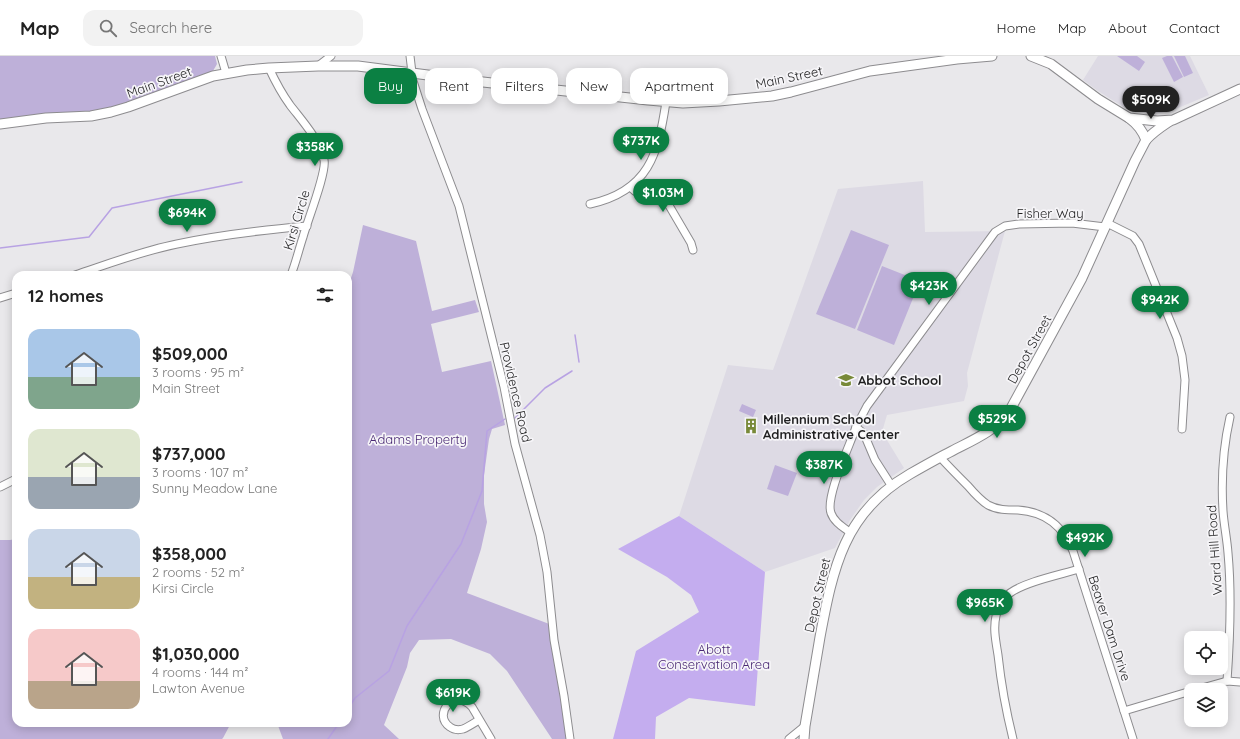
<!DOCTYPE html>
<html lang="en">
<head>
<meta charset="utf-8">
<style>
	:root { --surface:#fff; --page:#f2f2f2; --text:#222; --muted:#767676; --line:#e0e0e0; --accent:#0b8043 }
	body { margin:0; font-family:Quicksand,sans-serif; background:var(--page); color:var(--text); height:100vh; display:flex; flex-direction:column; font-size:15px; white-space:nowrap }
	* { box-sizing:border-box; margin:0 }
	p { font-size:13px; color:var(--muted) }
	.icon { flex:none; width:22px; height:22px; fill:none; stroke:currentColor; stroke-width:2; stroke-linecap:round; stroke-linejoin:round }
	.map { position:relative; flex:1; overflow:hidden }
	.panel { position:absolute; left:12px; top:215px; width:340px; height:456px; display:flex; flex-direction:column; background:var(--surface); border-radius:12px; box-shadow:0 2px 10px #0003 }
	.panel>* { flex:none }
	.guide { position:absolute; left:364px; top:12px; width:380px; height:36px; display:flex; gap:8px }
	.controls { position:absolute; left:1184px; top:575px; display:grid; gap:8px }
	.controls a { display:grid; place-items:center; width:44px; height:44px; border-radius:8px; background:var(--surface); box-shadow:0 2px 10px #0003; font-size:20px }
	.price { position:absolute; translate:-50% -34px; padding:0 9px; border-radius:14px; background:var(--accent); color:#fff; font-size:13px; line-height:26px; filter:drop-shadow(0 1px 2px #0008) }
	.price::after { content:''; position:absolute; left:50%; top:24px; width:12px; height:9px; margin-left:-6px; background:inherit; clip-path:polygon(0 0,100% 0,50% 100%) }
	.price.on { background:#222; color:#fff }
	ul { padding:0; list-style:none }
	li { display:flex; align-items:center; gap:12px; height:100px; padding:0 16px }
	li span { display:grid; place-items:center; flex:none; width:112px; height:80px; border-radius:12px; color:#555 }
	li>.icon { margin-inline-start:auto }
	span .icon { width:48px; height:48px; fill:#fffc; stroke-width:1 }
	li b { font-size:17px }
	h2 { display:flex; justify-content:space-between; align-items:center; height:48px; padding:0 16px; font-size:17px }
	.tag { padding:0 14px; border-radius:12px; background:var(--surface); box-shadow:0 2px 10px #0003; font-size:14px; line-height:36px }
	.tag.on { background:var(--accent); color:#fff }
	header { display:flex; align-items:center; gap:24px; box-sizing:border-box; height:56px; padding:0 20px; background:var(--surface); border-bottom:1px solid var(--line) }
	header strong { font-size:19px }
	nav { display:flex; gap:22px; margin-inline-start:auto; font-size:14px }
	.search { width:280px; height:36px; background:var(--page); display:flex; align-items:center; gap:10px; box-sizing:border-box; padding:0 14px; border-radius:12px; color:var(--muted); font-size:15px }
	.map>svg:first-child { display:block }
</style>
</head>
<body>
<header>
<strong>Map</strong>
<div class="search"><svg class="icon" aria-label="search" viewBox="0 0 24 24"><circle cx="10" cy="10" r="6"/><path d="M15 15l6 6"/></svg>Search here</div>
<nav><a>Home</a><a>Map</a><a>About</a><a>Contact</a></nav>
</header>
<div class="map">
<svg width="1240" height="683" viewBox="0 0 1240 683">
	<rect width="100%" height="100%" fill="#e9e8eb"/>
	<g fill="#dddae4">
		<polygon points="1098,0 1190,0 1209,39 1178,52 1160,57 1138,56 1125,52 1098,35 1083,24"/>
		<polygon points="923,125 925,176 1005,175 967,317 968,330 964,345 887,359 882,376 904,412 877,431 864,444 850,464 835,492 765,516 679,460 728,309 773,314 838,133"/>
	</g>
	<g fill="#beb0d9">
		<polygon points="0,0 215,0 217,8 213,15 129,48 101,55 0,64"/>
		<polygon points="1117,0 1137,0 1145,6 1139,15"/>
		<polygon points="1167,0 1172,0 1183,21 1174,26 1162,2"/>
		<polygon points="1174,0 1185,0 1193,17 1184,21"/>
		<polygon points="363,169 416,185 432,255 475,244 479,256 431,268 442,316 491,305 505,369 492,373 489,383 484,419 484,448 487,466 481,493 467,537 552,569 569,683 552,683 507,615 490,598 451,583 419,584 410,597 407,611 384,669 399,683 283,683 277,667 348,667 348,231 353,216"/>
		<polygon points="851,174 889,189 855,273 816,258"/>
		<polygon points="882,210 920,225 894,289 857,274"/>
		<polygon points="742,348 756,354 753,361 739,355"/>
		<polygon points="775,409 797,417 788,440 767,433"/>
		<polygon points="16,483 16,667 231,667 223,682 222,683 0,683 0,484 10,484"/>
	</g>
	<polygon fill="#c4adef" points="679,460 765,516 755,650 689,642 656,661 655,683 613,683 636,595 699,556 691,539 667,521 618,493"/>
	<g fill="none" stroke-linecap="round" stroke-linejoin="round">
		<g stroke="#b8a2e3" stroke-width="1.5">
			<polyline points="0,192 89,181 112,152 242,126"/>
			<polyline points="575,279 579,306"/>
			<polyline points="515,362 545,332 572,315"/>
			<polyline points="348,653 355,642 389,615 407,570 461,488 482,435 487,375 505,363"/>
			<polyline points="328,683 339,667"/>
		</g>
		<defs>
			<g id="minor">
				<polyline points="221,0 226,17"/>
				<polyline points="410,0 413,25 422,53 459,150 504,331 515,388 540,479 547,516 554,584 564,640 570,683"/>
				<polyline points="318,10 331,0"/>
				<path d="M269,12c6,13 13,26 21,37 13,17 29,34 34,55 3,12 -17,62 -21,77 -4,12 -7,25 -12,38"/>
				<path d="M630,131c11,12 24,8 37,15l24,41 2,7"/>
				<path d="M590,148c59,-13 68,-50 76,-102"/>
				<polyline points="1107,167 1133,180 1139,188 1177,282 1182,300 1185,324 1182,373"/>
				<path d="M75,219c33,-11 67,-24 102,-31 42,-9 86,-14 130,-18"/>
				<polyline points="0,242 16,237"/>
				<path d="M940,401c9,10 18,19 28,29 6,7 12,14 20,19 9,5 19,5 30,5 28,2 45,16 55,41l60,188"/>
				<polyline points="891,429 875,404 864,378 856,371 867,350 995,176 1005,170 1019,168 1072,167 1105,171"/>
				<polyline points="0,431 16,423"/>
				<path d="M851,477c-8,-6 -17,-11 -20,-20 -6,-16 19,-68 25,-86"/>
				<path d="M1227,625c3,-42 5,-85 1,-128 -1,-14 -4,-28 -5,-42 -2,-32 0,-63 7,-94"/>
				<polyline points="1195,634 1227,625 1240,626"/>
				<polyline points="1124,655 1191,635"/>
				<path d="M479,664c-5,3 -11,7 -16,9 -4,1 -9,1 -13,-2 -18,-12 4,-40 22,-20l19,32"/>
				<polyline points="789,683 805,670"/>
				<path d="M1013,683c-7,-28 -12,-56 -15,-84 -2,-13 -5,-26 -2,-39 1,-9 7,-18 14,-23 15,-11 49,-18 69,-24"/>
			</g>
			<g id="major">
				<polyline points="1031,0 1051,8 1098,43 1129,62 1157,65 1173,64 1240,33"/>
				<polyline points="0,68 46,62 91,60 111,56 128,51 213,20 247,14 269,12 318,10 358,10 474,25 648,44 683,47 719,45 772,40 791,36 870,15 957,3 992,0"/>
				<path d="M1146,84c7,-8 15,-13 24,-19"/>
				<path d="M804,683l1,-13c5,-30 10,-60 15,-89 13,-69 24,-125 90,-163 14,-8 28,-16 42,-23 21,-11 43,-20 57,-39l73,-134 53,-117 11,-21c-4,-10 -8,-15 -17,-22"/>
			</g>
		</defs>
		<use href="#minor" stroke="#8d8c8f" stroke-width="9"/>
		<use href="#major" stroke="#8d8c8f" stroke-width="11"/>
		<use href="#minor" stroke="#fff" stroke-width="7"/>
		<use href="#major" stroke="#fff" stroke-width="9"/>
	</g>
	<defs>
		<symbol id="school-bare" viewBox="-9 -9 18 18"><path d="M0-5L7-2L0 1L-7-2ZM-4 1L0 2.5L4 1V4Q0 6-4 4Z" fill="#788938" stroke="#f6f5f8" stroke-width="2.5" paint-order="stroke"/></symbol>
		<symbol id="building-bare" viewBox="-9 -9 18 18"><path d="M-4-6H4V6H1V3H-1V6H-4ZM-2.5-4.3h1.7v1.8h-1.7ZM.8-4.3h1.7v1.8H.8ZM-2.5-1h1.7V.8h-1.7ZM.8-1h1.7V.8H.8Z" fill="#788938" stroke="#f6f5f8" stroke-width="2.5" paint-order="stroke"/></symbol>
	</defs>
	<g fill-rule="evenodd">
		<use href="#school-bare" x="835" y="313" width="22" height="22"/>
		<use href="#building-bare" x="740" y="359" width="22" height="22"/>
	</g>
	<g text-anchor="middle" stroke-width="3.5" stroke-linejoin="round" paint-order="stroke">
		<g font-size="13" fill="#1e1e1f" stroke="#f6f5f8">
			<text transform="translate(789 21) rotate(-12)" y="5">Main Street</text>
			<text transform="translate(159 26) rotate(-20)" y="5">Main Street</text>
			<text x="1050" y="162">Fisher Way</text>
			<text transform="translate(296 164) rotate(-73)" y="5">Kirsi Circle</text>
			<text transform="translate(1029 293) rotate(-61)" y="5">Depot Street</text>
			<text transform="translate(516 336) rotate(77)" y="5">Providence Road</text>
			<text transform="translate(1214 494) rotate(-94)" y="5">Ward Hill Road</text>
			<text transform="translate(817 539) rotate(-77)" y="5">Depot Street</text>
			<text transform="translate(1110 572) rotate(72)" y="5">Beaver Dam Drive</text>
		</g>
		<g font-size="13" font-weight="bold" fill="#1e1e1f" stroke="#f6f5f8" text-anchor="start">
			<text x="858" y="329">Abbot School</text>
			<text x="763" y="368">Millennium School<tspan x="763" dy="15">Administrative Center</tspan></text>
		</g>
		<g font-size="13" fill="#482773" stroke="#f6f5f8">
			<text x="418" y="388">Adams Property</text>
			<text x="714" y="598">Abott<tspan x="714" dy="15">Conservation Area</tspan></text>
		</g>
	</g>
</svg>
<div class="controls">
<a><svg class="icon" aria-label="locate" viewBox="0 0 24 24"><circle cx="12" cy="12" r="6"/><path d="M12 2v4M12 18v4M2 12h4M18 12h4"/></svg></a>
<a><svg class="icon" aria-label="layers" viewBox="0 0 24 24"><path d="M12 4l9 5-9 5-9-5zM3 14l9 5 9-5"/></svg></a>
</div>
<b class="price on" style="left:1151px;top:64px">$509K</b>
<b class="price" style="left:641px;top:105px">$737K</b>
<b class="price" style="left:315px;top:111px">$358K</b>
<b class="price" style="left:663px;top:157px">$1.03M</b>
<b class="price" style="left:187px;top:177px">$694K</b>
<b class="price" style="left:929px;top:250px">$423K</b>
<b class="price" style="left:1160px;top:264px">$942K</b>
<b class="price" style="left:997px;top:383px">$529K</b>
<b class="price" style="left:824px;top:429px">$387K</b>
<b class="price" style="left:1085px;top:502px">$492K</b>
<b class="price" style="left:985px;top:567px">$965K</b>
<b class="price" style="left:453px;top:657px">$619K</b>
<div class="guide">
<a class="tag on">Buy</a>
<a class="tag">Rent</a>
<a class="tag">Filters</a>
<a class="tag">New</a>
<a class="tag">Apartment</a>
</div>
<section class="panel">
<h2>12 homes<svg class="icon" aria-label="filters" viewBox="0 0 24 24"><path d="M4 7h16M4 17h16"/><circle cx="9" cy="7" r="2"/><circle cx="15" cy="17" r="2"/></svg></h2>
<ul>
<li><span style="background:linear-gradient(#a9c7e8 60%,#7fa58c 0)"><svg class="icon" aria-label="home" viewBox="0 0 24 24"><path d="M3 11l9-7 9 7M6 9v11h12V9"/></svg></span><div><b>$509,000</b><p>3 rooms · 95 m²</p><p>Main Street</p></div></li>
<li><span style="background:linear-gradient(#dfe7d0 60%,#9aa5b1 0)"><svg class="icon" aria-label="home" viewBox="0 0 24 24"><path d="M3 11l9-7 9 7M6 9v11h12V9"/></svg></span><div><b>$737,000</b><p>3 rooms · 107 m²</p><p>Sunny Meadow Lane</p></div></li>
<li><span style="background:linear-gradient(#c9d6e8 60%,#c2b280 0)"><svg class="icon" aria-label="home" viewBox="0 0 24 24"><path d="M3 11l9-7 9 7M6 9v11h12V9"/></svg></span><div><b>$358,000</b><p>2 rooms · 52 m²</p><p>Kirsi Circle</p></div></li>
<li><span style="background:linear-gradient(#f6c9c9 65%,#b9a48a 0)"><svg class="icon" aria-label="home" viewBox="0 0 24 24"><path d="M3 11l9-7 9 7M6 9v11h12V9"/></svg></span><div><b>$1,030,000</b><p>4 rooms · 144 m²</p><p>Lawton Avenue</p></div></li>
</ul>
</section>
</div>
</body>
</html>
